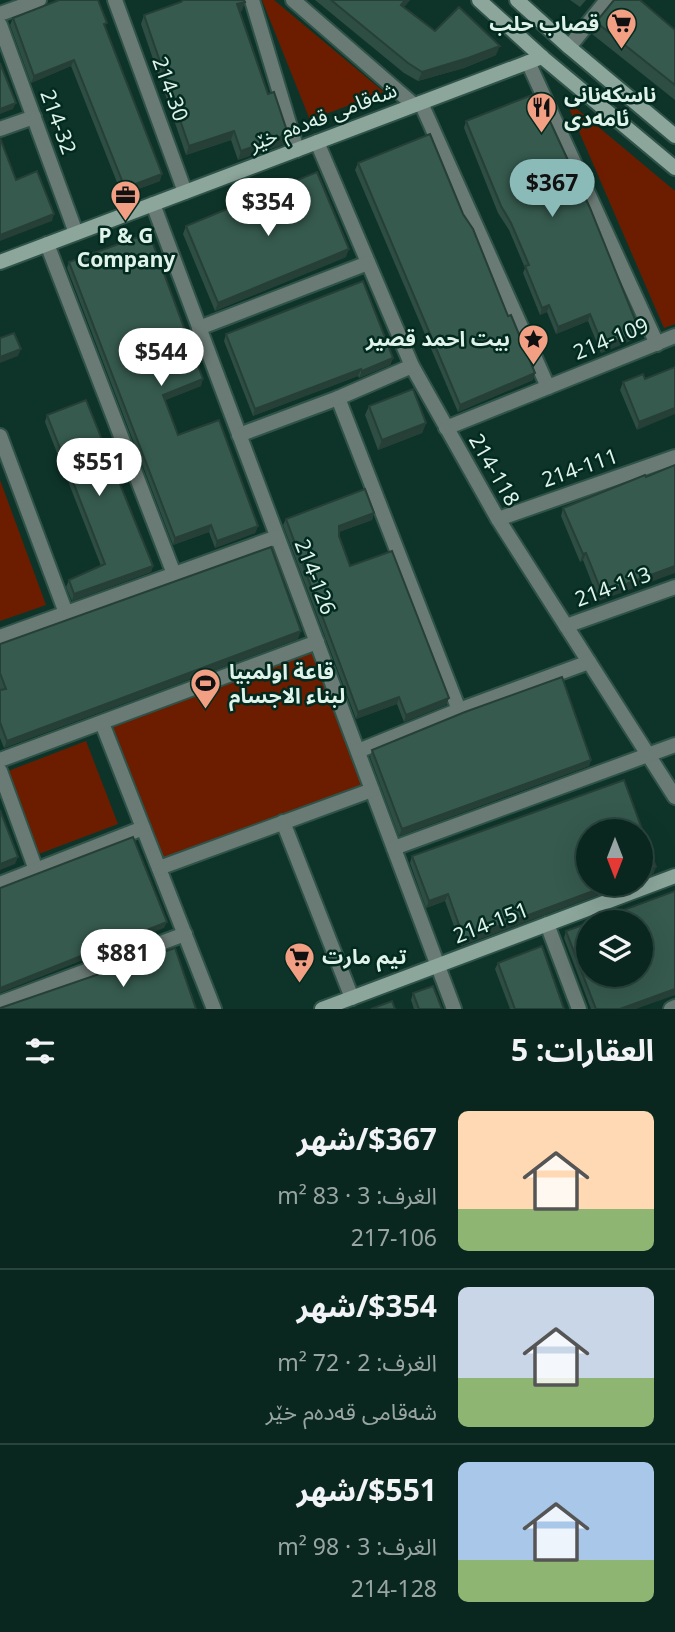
<!DOCTYPE html>
<html lang="ar">
<head>
<meta charset="utf-8">
<style>
	:root { --surface:#0a271f; --page:#18332c; --text:#f1f3f6; --muted:#99a5a4; --line:#2a443d; --accent:#8bbbb9 }
	body { margin:0; font-family:"Noto Sans","Noto Sans Arabic",sans-serif; background:var(--page); color:var(--text); direction:rtl; height:100vh; display:flex; flex-direction:column; font-size:26px; white-space:nowrap }
	* { box-sizing:border-box; margin:0 }
	p { font-size:23px; color:var(--muted) }
	.icon { flex:none; width:38px; height:38px; fill:none; stroke:currentColor; stroke-width:2; stroke-linecap:round; stroke-linejoin:round }
	.map { position:relative; height:1009px; overflow:hidden; direction:ltr }
	.drawer { display:flex; flex-direction:column; background:var(--surface); flex:1 }
	.drawer>* { flex:none }
	.needle { width:46px; rotate:180deg }
	.tools { position:absolute; left:576px; top:819px; display:grid; gap:14px }
	.tools a { display:grid; place-items:center; width:77px; height:77px; border-radius:50%; background:var(--surface); box-shadow:0 7px 28px #0002,0 0 0 2px var(--line); font-size:35px }
	.price { position:absolute; translate:-50% -60px; padding:0 16px; border-radius:24px; background:#fff; color:#222; font-size:23px; line-height:46px; filter:drop-shadow(0 2px 4px #0008) }
	.price::after { content:''; position:absolute; left:50%; top:42px; width:21px; height:16px; margin-left:-10px; background:inherit; clip-path:polygon(0 0,100% 0,50% 100%) }
	.price.selected { background:var(--accent); color:#111 }
	ul { padding:0; list-style:none }
	li { display:flex; align-items:center; gap:21px; height:175px; padding:0 21px }
	li+li { border-top:2px solid var(--line) }
	li span { display:grid; place-items:center; flex:none; width:196px; height:140px; border-radius:10px; color:#555 }
	li>.icon { margin-inline-start:auto }
	span .icon { width:84px; height:84px; fill:#fffc; stroke-width:1 }
	li b { font-size:30px }
	h2 { display:flex; justify-content:space-between; align-items:center; height:84px; padding:0 21px; font-size:30px }
	.map>svg:first-child { display:block }
</style>
</head>
<body>
<div class="map">
<svg width="675" height="1009" viewBox="0 0 675 1009">
	<rect width="100%" height="100%" fill="#0e3429"/>
	<g fill="#6c1d00">
		<polygon points="262,0 274,0 384,92 310,120"/>
		<polygon points="565,99 675,191 675,324 664,328"/>
		<polygon points="0,480 46,605 0,621"/>
		<polygon points="317,642 372,790 159,868 102,723"/>
		<polygon points="86,741 118,824 36,855 3,773"/>
	</g>
	<g fill="none" stroke-linecap="round" stroke-linejoin="round">
		<defs>
			<g id="street">
				<polyline points="115,0 185,192"/>
				<polyline points="252,0 297,150"/>
				<polyline points="293,0 414,105"/>
				<polyline points="0,14 39,0"/>
				<polyline points="0,25 76,233"/>
				<polyline points="569,47 607,0"/>
				<polyline points="528,62 657,344"/>
				<polyline points="421,103 548,387"/>
				<polyline points="0,129 34,117"/>
				<polyline points="317,142 412,366 498,519 675,797"/>
				<polyline points="153,204 454,1009"/>
				<polyline points="47,244 174,574"/>
				<polyline points="199,328 368,263"/>
				<polyline points="338,398 459,710"/>
				<polyline points="446,428 675,336"/>
				<polyline points="239,435 338,398 412,366"/>
				<polyline points="0,436 66,613"/>
				<polyline points="498,519 675,457"/>
				<polyline points="566,626 675,587"/>
				<polyline points="0,637 277,537"/>
				<polyline points="102,723 214,1009"/>
				<polyline points="358,751 459,710 589,662"/>
				<polyline points="0,760 317,642"/>
				<polyline points="0,771 36,870"/>
				<polyline points="283,822 352,998"/>
				<polyline points="394,848 675,745"/>
				<polyline points="159,868 372,790"/>
				<polyline points="0,884 143,828"/>
				<polyline points="547,924 579,1009"/>
				<polyline points="0,1003 185,934"/>
				<polyline points="671,1009 675,1007"/>
			</g>
			<g id="secondary">
				<polyline points="479,0 542,57 675,168"/>
				<polyline points="517,0 569,47 675,136"/>
				<polyline points="0,262 542,57"/>
				<polyline points="322,1009 675,876"/>
			</g>
		</defs>
		<use href="#street" stroke="#2f5348" stroke-width="18"/>
		<use href="#secondary" stroke="#2f5348" stroke-width="18"/>
		<use href="#street" stroke="#6a7a74" stroke-width="14"/>
		<use href="#secondary" stroke="#8ca69c" stroke-width="14"/>
	</g>
	<g fill="#2e4d43">
		<polygon points="315,0 410,0 404,7 435,31 496,55 464,68 418,81 404,73"/>
		<polygon points="570,0 586,0 580,7"/>
		<polygon points="240,11 285,144 238,160 231,140 186,155 141,24 144,15 242,11"/>
		<polygon points="13,18 105,28 160,181 122,195 71,66 31,83 10,25"/>
		<polygon points="596,22 675,30 675,100 592,34"/>
		<polygon points="466,121 640,332 637,338 601,353 588,321 556,334 547,312 540,315 523,273 525,268 509,230 498,213 464,128"/>
		<polygon points="358,163 463,214 508,316 533,380 458,412 355,170"/>
		<polygon points="186,226 346,257 215,311 183,234"/>
		<polygon points="69,262 201,386 165,400 178,435 258,526 255,533 215,548 209,532 173,545 67,268"/>
		<polygon points="226,334 393,358 390,365 359,378 358,376 253,416 224,341"/>
		<polygon points="675,367 637,430 620,390 623,382 645,379"/>
		<polygon points="369,406 426,423 422,433 378,450 365,415"/>
		<polygon points="47,415 153,566 151,572 72,601 66,587 69,580 101,566 45,422"/>
		<polygon points="646,477 599,601 583,560 580,562 561,516 563,508"/>
		<polygon points="374,513 372,520 339,532 339,536 350,566 449,698 446,705 404,722 397,704 356,719 283,525 286,519"/>
		<polygon points="298,639 4,748 0,738 0,644"/>
		<polygon points="372,750 591,760 589,766 399,836 370,757"/>
		<polygon points="412,856 656,867 653,874 461,946 445,901 426,908 410,863"/>
		<polygon points="566,931 636,1009 591,1009 564,938"/>
		<polygon points="498,963 564,1009 510,1009 495,969"/>
		<polygon points="413,993 442,1009 414,1009 411,1000"/>
	</g>
	<g fill="#263f37">
		<polygon points="405,0 410,0 398,15 401,5"/>
		<polygon points="245,2 242,11 234,13 237,4"/>
		<polygon points="500,46 496,55 464,68 418,81 422,72"/>
		<polygon points="74,60 71,66 31,83 34,76"/>
		<polygon points="16,103 13,109 0,114 0,109"/>
		<polygon points="234,131 231,140 186,155 189,146"/>
		<polygon points="288,134 285,144 238,160 241,151"/>
		<polygon points="162,174 160,181 122,195 125,188"/>
		<polygon points="54,214 52,221 0,241 0,235"/>
		<polygon points="349,249 346,257 215,311 218,303"/>
		<polygon points="549,305 547,312 540,315 542,308"/>
		<polygon points="590,314 588,321 556,334 558,327"/>
		<polygon points="640,332 637,338 601,353 603,346"/>
		<polygon points="21,349 18,356 0,363 0,357"/>
		<polygon points="393,358 390,365 359,378 362,371"/>
		<polygon points="361,369 358,376 253,416 255,409"/>
		<polygon points="535,373 533,380 458,412 460,405"/>
		<polygon points="203,379 201,386 161,402 163,395"/>
		<polygon points="675,408 675,414 637,430 639,422"/>
		<polygon points="426,423 422,433 378,450 382,440"/>
		<polygon points="374,513 372,520 336,533 339,526"/>
		<polygon points="211,525 209,532 173,545 175,538"/>
		<polygon points="258,526 255,533 215,548 217,541"/>
		<polygon points="586,553 583,560 580,562 583,554"/>
		<polygon points="153,566 151,572 72,601 74,594"/>
		<polygon points="675,566 675,573 599,601 602,593"/>
		<polygon points="301,631 298,639 4,748 7,741"/>
		<polygon points="399,697 397,704 356,719 358,712"/>
		<polygon points="449,698 446,705 404,722 406,715"/>
		<polygon points="591,760 589,766 399,836 402,829"/>
		<polygon points="18,857 15,864 0,870 0,864"/>
		<polygon points="656,867 653,874 640,879 640,873"/>
		<polygon points="612,884 627,884 461,946 464,939"/>
		<polygon points="448,894 445,901 426,908 429,901"/>
		<polygon points="167,922 164,928 0,993 0,988"/>
		<polygon points="675,989 675,995 636,1009 620,1009"/>
	</g>
	<g fill="#365a4e" stroke="#263f37" stroke-width="2">
		<polygon points="59,0 98,0 107,23 104,24 162,174 125,188 74,60 34,76 13,18"/>
		<polygon points="183,0 244,0 245,2 237,4 268,94 274,92 288,134 241,151 234,131 189,146 144,15 181,2"/>
		<polygon points="331,0 405,0 401,5 435,31 459,7 500,46 468,58 422,72 408,63"/>
		<polygon points="614,0 640,0 675,30 675,85 596,22"/>
		<polygon points="0,63 16,103 0,109"/>
		<polygon points="537,93 590,208 640,332 603,346 590,314 558,327 549,305 542,308 525,266 529,265 511,223 501,206 466,121"/>
		<polygon points="430,134 463,214 473,229 508,316 511,315 535,373 460,405 358,163"/>
		<polygon points="0,138 16,180 37,171 54,214 0,235"/>
		<polygon points="317,172 349,249 218,303 186,226"/>
		<polygon points="149,233 203,379 163,395 178,435 219,420 258,526 217,541 211,525 175,538 69,262"/>
		<polygon points="363,281 393,358 362,371 361,369 255,409 226,334"/>
		<polygon points="14,333 21,349 0,357 0,338"/>
		<polygon points="675,367 675,408 639,422 623,382 643,374 645,379"/>
		<polygon points="413,389 426,423 382,440 369,406"/>
		<polygon points="86,400 153,566 74,594 69,580 105,564 47,415"/>
		<polygon points="675,465 675,566 602,593 586,553 583,554 563,508 645,475 646,477"/>
		<polygon points="365,489 374,513 339,526 339,536 350,566 392,551 449,698 406,715 399,697 358,712 286,519"/>
		<polygon points="271,547 301,631 7,741 0,722 0,690 6,689 0,673 0,644"/>
		<polygon points="562,677 591,760 402,829 372,750 465,712"/>
		<polygon points="624,780 656,867 640,873 640,831 588,831 588,884 612,884 464,939 448,894 429,901 412,856"/>
		<polygon points="0,810 18,857 0,864"/>
		<polygon points="133,837 167,922 0,988 0,888"/>
		<polygon points="675,891 675,989 620,1009 596,1009 566,931 588,923 588,975 640,975 640,922 591,922"/>
		<polygon points="542,946 564,1009 515,1009 498,963"/>
		<polygon points="175,948 196,1009 0,1009 0,1008"/>
		<polygon points="433,986 442,1009 419,1009 413,993"/>
		<polygon points="392,1001 395,1009 371,1009"/>
	</g>
	<defs>
		<symbol id="supermarket-pin" viewBox="-11 -11 22 30"><path d="M0 17L-7.5 6A9.5 9.5 0 1 1 7.5 6Z" fill="#f39f84" stroke="#032a1f"/><path d="M-6-5.5h2.5l.6 2H6L4.5 2H-2.5L-4.4-4H-6ZM-1.5 3.2a1.3 1.3 0 1 0 .1 0ZM3 3.2a1.3 1.3 0 1 0 .1 0Z" fill="#111"/></symbol>
		<symbol id="restaurant-pin" viewBox="-11 -11 22 30"><path d="M0 17L-7.5 6A9.5 9.5 0 1 1 7.5 6Z" fill="#f39f84" stroke="#032a1f"/><path d="M-5-6h1v4h1v-4h1v4h1v-4h1v5L-1.5 .5V6h-2V.5L-5-1ZM5-6V6H3V1.5H1.5Q1.5-4 5-6Z" fill="#111"/></symbol>
		<symbol id="office-pin" viewBox="-11 -11 22 30"><path d="M0 17L-7.5 6A9.5 9.5 0 1 1 7.5 6Z" fill="#f39f84" stroke="#032a1f"/><path d="M-6-3h4V-5.5h4V-3h4V5H-6ZM-1-4.5V-3h2v-1.5ZM-6 0V1H6V0Z" fill="#111"/></symbol>
		<symbol id="sight-pin" viewBox="-11 -11 22 30"><path d="M0 17L-7.5 6A9.5 9.5 0 1 1 7.5 6Z" fill="#f39f84" stroke="#032a1f"/><path d="M0-6L1.8-2.2L6-1.7L2.9 1.2L3.7 5.4L0 3.3L-3.7 5.4L-2.9 1.2L-6-1.7L-1.8-2.2Z" fill="#111"/></symbol>
		<symbol id="stadium-pin" viewBox="-11 -11 22 30"><path d="M0 17L-7.5 6A9.5 9.5 0 1 1 7.5 6Z" fill="#f39f84" stroke="#032a1f"/><path d="M0-5a6.5 5 0 1 0 0 10a6.5 5 0 1 0 0-10ZM-3.5-1.8h7v3.6h-7Z" fill="#111"/></symbol>
	</defs>
	<g fill-rule="evenodd">
		<use href="#supermarket-pin" x="604" y="6" width="35" height="47"/>
		<use href="#restaurant-pin" x="524" y="90" width="35" height="47"/>
		<use href="#office-pin" x="108" y="178" width="35" height="47"/>
		<use href="#sight-pin" x="516" y="322" width="35" height="47"/>
		<use href="#stadium-pin" x="188" y="666" width="35" height="47"/>
		<use href="#supermarket-pin" x="282" y="940" width="35" height="47"/>
	</g>
	<g text-anchor="middle" stroke-width="5" stroke-linejoin="round" paint-order="stroke">
		<g font-size="21" font-weight="bold" fill="#dff3eb" stroke="#032a1f" text-anchor="start">
			<text x="599" y="31" text-anchor="end">قصاب حلب</text>
			<text x="564" y="102">ناسکەنانی<tspan x="564" dy="24">ئامەدی</tspan></text>
			<text x="126" y="243" text-anchor="middle">P &amp; G<tspan x="126" dy="24">Company</tspan></text>
			<text x="510" y="346" text-anchor="end">بيت احمد قصير</text>
			<text x="229" y="679">قاعة اولمبيا<tspan x="229" dy="24">لبناء الاجسام</tspan></text>
			<text x="322" y="964">تيم مارت</text>
		</g>
		<g font-size="21" fill="#dff3eb" stroke="#032a1f">
			<text transform="translate(170 89) rotate(70)" y="7">214-30</text>
			<text transform="translate(323 117) rotate(-21)" y="7">شەقامی قەدەم خێر</text>
			<text transform="translate(58 122) rotate(70)" y="7">214-32</text>
			<text transform="translate(611 339) rotate(-22)" y="7">214-109</text>
			<text transform="translate(580 468) rotate(-19)" y="7">214-111</text>
			<text transform="translate(494 470) rotate(60)" y="7">214-118</text>
			<text transform="translate(315 577) rotate(69)" y="7">214-126</text>
			<text transform="translate(613 587) rotate(-20)" y="7">214-113</text>
			<text transform="translate(491 923) rotate(-21)" y="7">214-151</text>
		</g>
	</g>
</svg>
<div class="tools">
<a><svg class="needle" viewBox="-14 -14 28 28"><path d="M0-13l5 13h-10z" fill="#e53935"/><path d="M0 13l5-13h-10z" fill="#99a5a4"/></svg></a>
<a><svg class="icon" aria-label="layers" viewBox="0 0 24 24"><path d="M12 4l9 5-9 5-9-5zM3 14l9 5 9-5"/></svg></a>
</div>
<b class="price selected" style="left:552px;top:219px">$367</b>
<b class="price" style="left:268px;top:238px">$354</b>
<b class="price" style="left:161px;top:388px">$544</b>
<b class="price" style="left:99px;top:498px">$551</b>
<b class="price" style="left:123px;top:989px">$881</b>
</div>
<section class="drawer">
<h2>العقارات: 5<svg class="icon" aria-label="filters" viewBox="0 0 24 24"><path d="M4 7h16M4 17h16"/><circle cx="9" cy="7" r="2"/><circle cx="15" cy="17" r="2"/></svg></h2>
<ul>
<li><span style="background:linear-gradient(#ffd9b3 70%,#8fb573 0)"><svg class="icon" aria-label="home" viewBox="0 0 24 24"><path d="M3 11l9-7 9 7M6 9v11h12V9"/></svg></span><div><b>$367/شهر</b><p>الغرف: 3 · 83 m²</p><p>217-106</p></div></li>
<li><span style="background:linear-gradient(#c9d6e8 65%,#8fb573 0)"><svg class="icon" aria-label="home" viewBox="0 0 24 24"><path d="M3 11l9-7 9 7M6 9v11h12V9"/></svg></span><div><b>$354/شهر</b><p>الغرف: 2 · 72 m²</p><p>شەقامی قەدەم خێر</p></div></li>
<li><span style="background:linear-gradient(#a9c7e8 70%,#8fb573 0)"><svg class="icon" aria-label="home" viewBox="0 0 24 24"><path d="M3 11l9-7 9 7M6 9v11h12V9"/></svg></span><div><b>$551/شهر</b><p>الغرف: 3 · 98 m²</p><p>214-128</p></div></li>
</ul>
</section>
</body>
</html>
